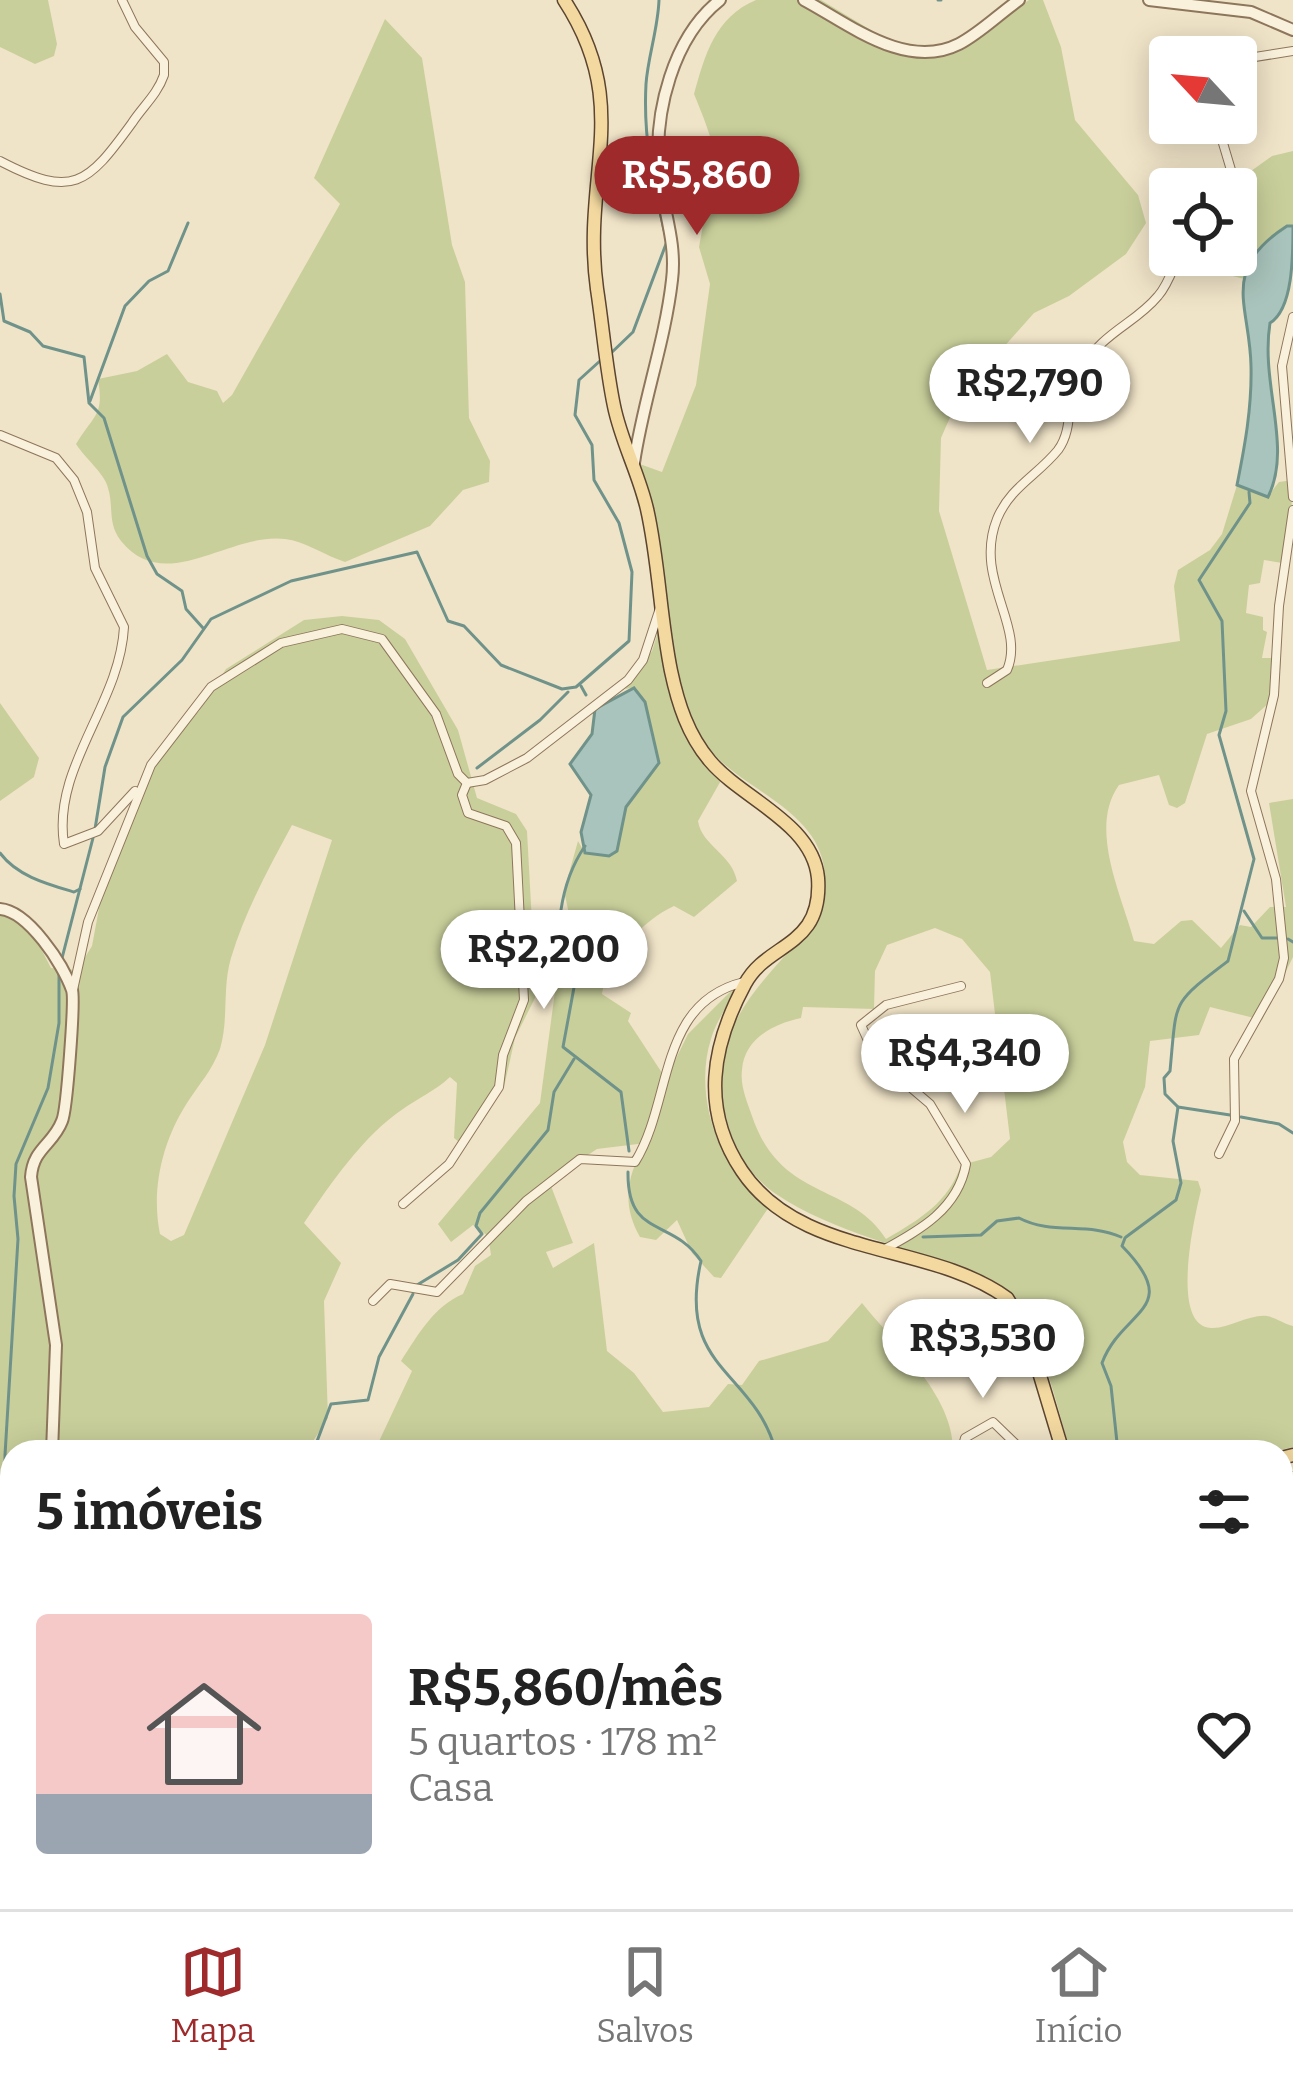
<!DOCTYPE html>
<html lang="pt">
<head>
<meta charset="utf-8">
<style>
	:root { --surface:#fff; --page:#f2f2f2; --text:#222; --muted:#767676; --line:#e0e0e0; --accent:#9e2a2b }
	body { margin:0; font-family:Bitter,serif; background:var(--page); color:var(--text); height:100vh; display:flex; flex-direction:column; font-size:45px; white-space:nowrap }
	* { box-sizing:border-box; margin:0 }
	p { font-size:39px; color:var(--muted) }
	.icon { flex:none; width:66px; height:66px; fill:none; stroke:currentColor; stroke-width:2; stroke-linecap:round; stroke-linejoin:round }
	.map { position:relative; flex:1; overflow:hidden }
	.drawer { position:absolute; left:0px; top:1440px; width:1293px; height:471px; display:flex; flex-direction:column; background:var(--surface); border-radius:36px 36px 0 0; box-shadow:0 6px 30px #0003 }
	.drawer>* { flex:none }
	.needle { width:78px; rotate:296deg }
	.fabs { position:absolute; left:1149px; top:36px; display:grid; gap:24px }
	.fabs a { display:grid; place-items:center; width:108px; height:108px; border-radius:12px; background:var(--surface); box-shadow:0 6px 30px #0003; font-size:60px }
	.price { position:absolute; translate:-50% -102px; padding:0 27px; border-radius:42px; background:#fff; color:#222; font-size:39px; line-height:78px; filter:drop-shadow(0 3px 6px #0008) }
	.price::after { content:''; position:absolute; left:50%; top:72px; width:36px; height:27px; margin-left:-18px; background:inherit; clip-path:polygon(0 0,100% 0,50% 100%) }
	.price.selected { background:var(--accent); color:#fff }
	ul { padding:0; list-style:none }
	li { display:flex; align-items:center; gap:36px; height:300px; padding:0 36px }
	li span { display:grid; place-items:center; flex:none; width:336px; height:240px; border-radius:12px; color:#555 }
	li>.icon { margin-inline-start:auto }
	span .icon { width:144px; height:144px; fill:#fffc; stroke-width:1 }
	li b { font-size:51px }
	h2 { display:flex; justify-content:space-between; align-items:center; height:144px; padding:0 36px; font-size:51px }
	.dock { display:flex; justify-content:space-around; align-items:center; height:168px; border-top:3px solid var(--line); background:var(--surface); font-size:33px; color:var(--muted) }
	.dock a { display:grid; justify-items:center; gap:6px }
	.dock .selected { color:var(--accent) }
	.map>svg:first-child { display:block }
</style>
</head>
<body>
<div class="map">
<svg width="1293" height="1909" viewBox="0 0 1293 1909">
	<rect width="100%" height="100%" fill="#f0e4c8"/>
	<g fill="#c9cf9b" fill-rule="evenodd">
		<polygon points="0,0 48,0 57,44 54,56 35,64 0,47"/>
		<path d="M756,0h65l93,56 25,1 90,-57h14l18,47 14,73 63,75 8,28 -20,31 -57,42 -35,17 -75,84 -18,41 -2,73 48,159 193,-29 -6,-55 4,-16 32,-20 12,-16 15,-49 30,12 12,-15 14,-2 -5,84 -24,-4 -4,23 -11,2 -3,28 17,4v13l4,2 -5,26h19l-3,37 -27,24 -44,15 -22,69 -8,5 -8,-3 -10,-30 -40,10c-31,43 3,111 15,156l20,3 27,-23 11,-1 29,28 19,-23 11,2 19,-20h16l-17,-104 24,-4v158l-31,63 -52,-13 -11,28 -49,6 -5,46 -22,55 4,20 13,13 58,6 3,9c-6,25 -32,136 10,138 18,1 38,-14 56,-12 7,1 18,8 26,10v121l-21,5h-201c-18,-55 -32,-142 -84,-175 -68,-27 -150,-42 -211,-83 -25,-17 -42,-44 -49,-73 -36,-137 115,-168 96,-259 -12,-54 -82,-74 -114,-113 -41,-50 -45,-154 -60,-217 -3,-13 -15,-30 -14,-43 0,-8 2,-16 2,-26l25,9 34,-87 14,-101 -11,-37 7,-39 12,-2c4,-43 -8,-73 -24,-112 11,-39 21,-77 62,-94zM935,928l27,11 28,33 20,167 -19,18 -30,8c-13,38 -41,54 -75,74 -36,-57 -105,-37 -134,-123 -5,-15 -12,-30 -10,-46 2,-31 31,-46 59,-52l2,-11 71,2 1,-38 12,-26z"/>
		<path d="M385,19l37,39 30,187 13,37 4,136 21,43 -1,21 -26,8 -33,36 -85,36c-19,-6 -41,-21 -60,-23 -56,-7 -120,57 -164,2 -14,-18 -7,-34 -13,-53 -3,-14 -24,-31 -32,-44 19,-31 28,-28 22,-65l39,-8 30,-17 21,28 29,9 6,12 9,-8 108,-191 -26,-26z"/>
		<polygon points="1293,151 1293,226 1273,235 1244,279 1181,262 1184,255 1236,255 1236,189 1226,189 1272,156"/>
		<path d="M342,616l37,4 26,19 53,91 19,68 39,16 11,17 9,165 -21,42 -11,49 -41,58 -9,-7 3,-55 -7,-6c-15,14 -30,20 -47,32 -40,27 -72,74 -99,114l37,40 -17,38 4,117 -22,34h-294v320l-12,11v-875c25,9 39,36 51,60l26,2 15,-24 8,-43 58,-144 15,-21 26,-27 27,-42 78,-49zM292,825l40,15 -67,205 -81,190 -13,6 -11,-7c-9,-44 2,-92 27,-131 12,-19 25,-32 33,-54 9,-30 2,-61 11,-91 14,-47 38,-90 61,-133z"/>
		<path d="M660,626l16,78 47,73 -25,44c4,25 34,33 39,60l-43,36 -20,-11c-31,14 -67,53 -72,88l29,19 -3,8 38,58 22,-45 45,-45c-3,15 -17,32 -22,50 -18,56 7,135 60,165l-50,74 -7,-1 -22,-24 -15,-33 -21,20 -16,-3c-19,-33 -13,-63 6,-94l-49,6 -48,32 24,62 -27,9 7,16 41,-25 13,108 27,22 29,39 46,-5 19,-23 14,1 17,-24 69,-20 34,-38c33,41 93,94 91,149h-579l38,-81 -11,-10c17,-26 32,-54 62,-67l12,-28 16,-11 -3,-19 -15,-11 -22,17 -13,-18 102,-121 16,-119 18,-47 -10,-46 14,-50 7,12 24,3 9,-9 8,-40 33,-44 -15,-64 -12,-11 -7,1 27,-38z"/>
		<polygon points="0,703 39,758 34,777 0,801"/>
		<polygon points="1293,1626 1293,1909 1218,1909 1221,1899 1281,1899 1281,1633"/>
		<polygon points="41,1899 812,1899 817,1909 35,1909"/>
	</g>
	<g fill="#a9c4bc" stroke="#6f938a" stroke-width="3">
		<path d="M1287,226h6c0,30 0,83 -23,97 -10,62 23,124 -2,174l-31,-12c8,-40 15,-78 14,-119 -1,-61 -32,-96 36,-140z"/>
		<polygon points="634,688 645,702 659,763 626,807 617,851 609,856 585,853 581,832 591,795 570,764 592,734 595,709"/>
	</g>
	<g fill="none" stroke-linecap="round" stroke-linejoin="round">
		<g stroke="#6f938a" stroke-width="3">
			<path d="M659,0c-1,29 -11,56 -13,84 -3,54 7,99 19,150"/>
			<polyline points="938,0 941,0"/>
			<polyline points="0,294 4,321 30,332 43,346 84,357 89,403 104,418 147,556 157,574 182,591 186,609 203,628"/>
			<polyline points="609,355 633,332 666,244"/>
			<polyline points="90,401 125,306 149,281 168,271 188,223"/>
			<polyline points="581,686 586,695"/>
			<polyline points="477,768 540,720 568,692"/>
			<polyline points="95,829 105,767 123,717 182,660 211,619 291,581 417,552 448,621 464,626 501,665 562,689 576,687 629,641 632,572 619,523 594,480 592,445 575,415 579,380 601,360"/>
			<path d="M585,846c-26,38 -31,90 -22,133l12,3 -12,65 58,45 8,59"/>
			<path d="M0,853c17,23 47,31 74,39l6,-3"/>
			<polyline points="1244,911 1262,938 1278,938"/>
			<polyline points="1288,939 1293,942"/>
			<polyline points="61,962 93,838"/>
			<path d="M1230,1115l-52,-8 -13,-13 -1,-16 6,-7c7,-72 0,-66 58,-110l26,-102 -35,-124 7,-24 -4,-90 -23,-41 51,-77 -1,-11"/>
			<polyline points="1241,1117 1279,1124 1293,1133"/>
			<path d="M628,1172c-1,67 44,45 73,89 -25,110 53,108 75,191"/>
			<path d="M923,1237l58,-2 16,-14 22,-3c32,17 69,4 102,19"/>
			<polyline points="1126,1237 1176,1200 1181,1183 1173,1141 1178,1107"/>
			<polyline points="417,1285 458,1260 482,1234 476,1226 480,1213 548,1130 554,1092 574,1059"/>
			<polyline points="313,1452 331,1404 368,1400 379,1357 413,1294"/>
			<path d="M1118,1452l-7,-66 -9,-23c20,-54 83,-53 20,-117l3,-8"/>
			<polyline points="0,1831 5,1794 5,1455 18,1239 14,1196 16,1164 48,1088 59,1023 59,971"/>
		</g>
		<defs>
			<g id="minor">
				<polyline points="1236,60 1293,51"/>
				<polyline points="1217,123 1231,170 1227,189"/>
				<path d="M0,161c73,38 87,24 132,-38 11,-17 25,-28 32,-48v-13l-29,-35 -13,-27"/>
				<polyline points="1293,317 1282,366 1293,497"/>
				<path d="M0,435l56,23 18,22 13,32 8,56 29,59c-4,77 -72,140 -60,217l34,-13 37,-40"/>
				<path d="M987,683l20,-13c19,-44 -34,-91 -10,-151 13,-32 41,-44 61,-69 17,-23 7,-54 21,-78 25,-42 55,-47 79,-76 10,-11 15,-28 21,-41"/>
				<polyline points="73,990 88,922 151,765 211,687 281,643 342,629 382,639 436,714 458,774 467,783 485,780 527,758 628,680 643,660 660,608"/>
				<polyline points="1219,1154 1235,1121 1234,1059 1279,979 1284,958 1276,879 1251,791 1274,695 1279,606 1293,510"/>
				<polyline points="403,1204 449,1164 499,1087 503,1055 524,1000 516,843 506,826 468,813 462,795 467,783"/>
				<path d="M883,1250c37,-20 75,-41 83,-86l-36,-60 -54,-46 -15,-33 25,-20 75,-19"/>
				<path d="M373,1301l17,-17 47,8 89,-91 54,-42 55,3c38,-61 22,-159 109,-180"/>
				<polyline points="961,1452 965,1438 993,1422 1024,1452"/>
				<polyline points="1281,1482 1293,1476"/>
				<polyline points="32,1909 38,1899"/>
				<polyline points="1005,1909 1028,1899"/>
			</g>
			<g id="tertiary">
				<path d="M804,0c45,24 102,71 155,44 21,-11 40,-30 60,-44"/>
				<polyline points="1149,0 1251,12 1293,30"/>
				<path d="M634,463c9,-62 31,-121 38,-183 5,-39 -10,-72 -13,-110 -5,-58 14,-133 61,-170"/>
				<path d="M0,909c28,2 63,55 72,81 3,9 -5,120 -10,131 -9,24 -29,27 -31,56l25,168 -4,107"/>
				<polyline points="51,1909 54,1899"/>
			</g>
			<g id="primary">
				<path d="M564,0c70,107 17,174 33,289 6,39 9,79 17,117 7,35 25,68 33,103 12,53 13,108 24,162 7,33 17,64 39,90 32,38 103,62 108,117 5,70 -51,64 -73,106 -33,61 -45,125 -3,187 59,88 186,70 265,127l19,31 37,123"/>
				<polyline points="1281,1458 1293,1455"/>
			</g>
		</defs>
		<use href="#minor" stroke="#8d765c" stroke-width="10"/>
		<use href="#tertiary" stroke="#8d765c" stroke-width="14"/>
		<use href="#primary" stroke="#5b4430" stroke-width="15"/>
		<use href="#minor" stroke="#faf1dc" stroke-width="8"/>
		<use href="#tertiary" stroke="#faf1dc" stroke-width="10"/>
		<use href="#primary" stroke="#f3d9a0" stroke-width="12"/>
	</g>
</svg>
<div class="fabs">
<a><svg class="needle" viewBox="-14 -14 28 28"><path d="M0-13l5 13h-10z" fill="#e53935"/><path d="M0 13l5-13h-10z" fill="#767676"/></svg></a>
<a><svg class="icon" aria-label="locate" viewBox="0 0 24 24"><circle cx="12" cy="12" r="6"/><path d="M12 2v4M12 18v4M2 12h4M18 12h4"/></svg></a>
</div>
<b class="price selected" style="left:697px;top:238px">R$5,860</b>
<b class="price" style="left:1030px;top:446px">R$2,790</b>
<b class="price" style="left:544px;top:1012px">R$2,200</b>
<b class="price" style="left:965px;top:1116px">R$4,340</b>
<b class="price" style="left:983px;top:1401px">R$3,530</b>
<section class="drawer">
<h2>5 imóveis<svg class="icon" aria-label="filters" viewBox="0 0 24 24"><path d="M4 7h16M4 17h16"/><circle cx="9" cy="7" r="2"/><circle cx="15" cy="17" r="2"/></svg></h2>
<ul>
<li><span style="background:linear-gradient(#f6c9c9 75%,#9aa5b1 0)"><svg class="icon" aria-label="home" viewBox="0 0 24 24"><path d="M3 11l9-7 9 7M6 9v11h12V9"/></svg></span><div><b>R$5,860/mês</b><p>5 quartos · 178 m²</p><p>Casa</p></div><svg class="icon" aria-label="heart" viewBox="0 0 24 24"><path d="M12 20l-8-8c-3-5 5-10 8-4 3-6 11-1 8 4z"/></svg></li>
</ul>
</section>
</div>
<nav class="dock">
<a class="selected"><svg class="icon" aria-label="map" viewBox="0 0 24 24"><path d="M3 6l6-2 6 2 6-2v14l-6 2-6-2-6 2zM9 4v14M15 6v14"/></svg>Mapa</a>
<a><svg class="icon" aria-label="saved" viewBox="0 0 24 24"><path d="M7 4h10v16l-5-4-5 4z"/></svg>Salvos</a>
<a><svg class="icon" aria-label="home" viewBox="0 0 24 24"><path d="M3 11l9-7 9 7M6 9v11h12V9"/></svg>Início</a>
</nav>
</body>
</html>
